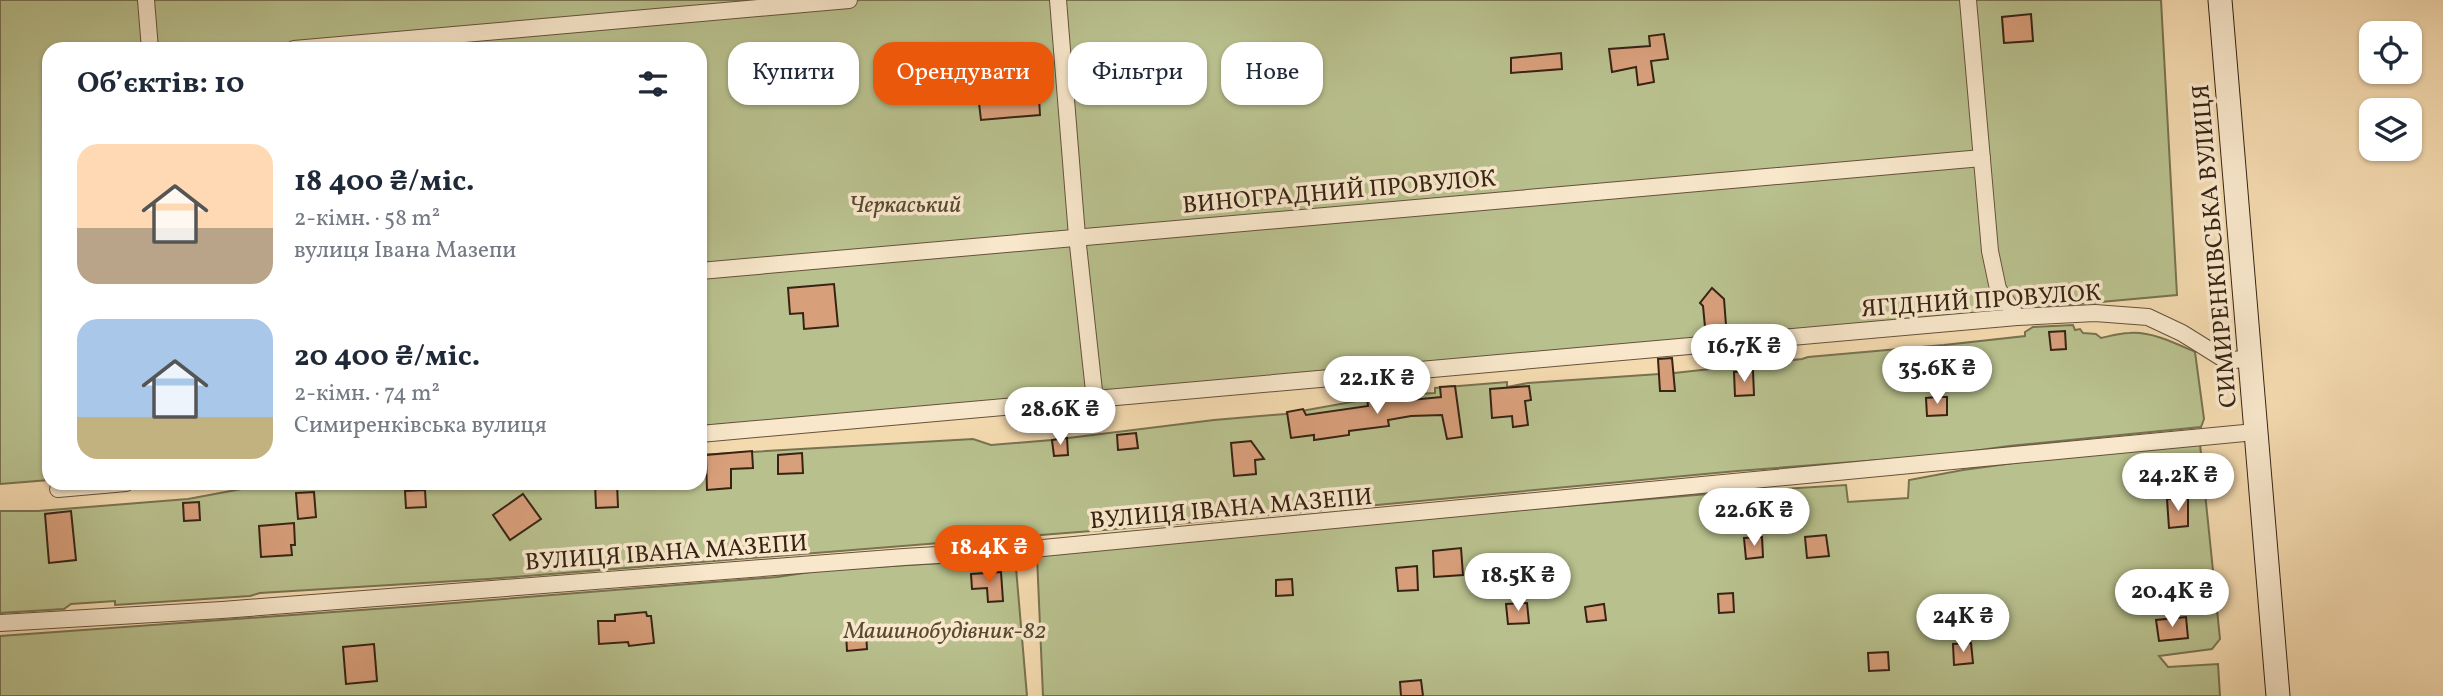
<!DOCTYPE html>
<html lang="uk">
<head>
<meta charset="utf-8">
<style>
	:root { --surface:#fff; --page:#f6f6f7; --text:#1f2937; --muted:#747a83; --accent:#ea580c }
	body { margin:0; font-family:Vollkorn,serif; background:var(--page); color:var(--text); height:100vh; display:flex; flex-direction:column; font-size:26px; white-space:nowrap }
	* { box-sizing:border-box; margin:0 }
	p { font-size:23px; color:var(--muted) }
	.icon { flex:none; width:38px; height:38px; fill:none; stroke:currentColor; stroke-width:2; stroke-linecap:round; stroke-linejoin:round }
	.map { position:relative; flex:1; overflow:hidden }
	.details { position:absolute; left:42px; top:42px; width:665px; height:448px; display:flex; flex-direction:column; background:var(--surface); border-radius:21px; box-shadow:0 2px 5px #0004 }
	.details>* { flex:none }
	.banner { position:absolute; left:728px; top:42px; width:665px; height:63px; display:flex; gap:14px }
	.controls { position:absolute; left:2359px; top:21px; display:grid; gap:14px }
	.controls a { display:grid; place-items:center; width:63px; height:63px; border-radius:14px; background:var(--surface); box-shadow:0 2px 5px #0004; font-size:35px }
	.price { position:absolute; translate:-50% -60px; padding:0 16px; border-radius:24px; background:#fff; color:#222; font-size:23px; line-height:46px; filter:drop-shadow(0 2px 4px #0008) }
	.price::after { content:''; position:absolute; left:50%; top:42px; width:21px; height:16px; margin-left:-10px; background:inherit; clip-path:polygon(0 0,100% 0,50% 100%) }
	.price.current { background:var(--accent); color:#fff }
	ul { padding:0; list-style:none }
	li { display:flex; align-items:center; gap:21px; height:175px; padding:0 35px }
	li span { display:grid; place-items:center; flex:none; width:196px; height:140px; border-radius:21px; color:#555 }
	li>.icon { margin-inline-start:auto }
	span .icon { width:84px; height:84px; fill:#fffc; stroke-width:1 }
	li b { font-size:30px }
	h2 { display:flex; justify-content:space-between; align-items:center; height:84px; padding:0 35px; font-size:30px }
	.pill { padding:0 24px; border-radius:21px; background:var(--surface); box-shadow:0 2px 5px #0004; font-size:24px; line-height:63px }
	.pill.current { background:var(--accent); color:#fff }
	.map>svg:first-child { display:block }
</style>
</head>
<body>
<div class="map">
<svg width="2443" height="696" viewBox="0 0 2443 696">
	<rect width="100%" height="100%" fill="#f4daaf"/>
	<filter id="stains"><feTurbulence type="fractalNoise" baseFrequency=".00286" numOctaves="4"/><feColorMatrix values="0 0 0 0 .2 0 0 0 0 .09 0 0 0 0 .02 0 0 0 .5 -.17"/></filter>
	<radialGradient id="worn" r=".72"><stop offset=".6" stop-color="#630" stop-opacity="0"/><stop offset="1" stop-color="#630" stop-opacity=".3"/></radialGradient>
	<g fill="#b8c08d" stroke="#787250" stroke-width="2">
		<polygon points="0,0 2161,0 2177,295 852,415 700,426 700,49 49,49 49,480 0,484"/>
		<path d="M2073,325l2,5 5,-1 3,4 13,1 5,4c9,-2 19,-5 28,-5 22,-2 46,10 66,19l9,67 -3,8 -192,19 -64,9 -208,16 -583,55 -666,53 -228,14 -10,3 -135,9v-4l-44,3 -7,5 -64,4v-102h38l150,-12 64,-12 46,-4h402v-28l273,-16 18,6 61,-5 162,-20 71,-6 72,-13v-6l8,-1 3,-5 5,5 35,-4 8,4 19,-1v-5l72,-6v5l21,-4 146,-10 128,-14 6,-2 136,-12 81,-9v-4l8,-5z"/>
		<polygon points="2200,444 2220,639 2212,649 2159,656 2168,667 2218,664 2220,696 1043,696 1037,556 1377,522 1732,492 1846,485 1848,502 1908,498 1909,480 1963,470 2021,462"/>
		<polygon points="1009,559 1016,568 1027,696 0,696 0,636 416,606 777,577 824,570"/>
	</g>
	<g fill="#d89f7b" stroke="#372314" stroke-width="2">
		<polygon points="2031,14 2033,41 2004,43 2002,17"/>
		<polygon points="1664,34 1668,59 1651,61 1654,82 1638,85 1636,67 1612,72 1609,49 1650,46 1649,36"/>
		<polygon points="1561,53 1562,69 1511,73 1511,58"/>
		<polygon points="1039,98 1040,115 981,120 979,103 1012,102 1012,99"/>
		<polygon points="834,284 838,326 804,329 803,313 790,314 788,288"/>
		<polygon points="1712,288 1724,299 1726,325 1705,327 1703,306 1700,303"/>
		<polygon points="2065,331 2066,349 2051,350 2049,332"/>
		<polygon points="1943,349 1945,366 1928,367 1926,351"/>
		<polygon points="1672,358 1675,391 1660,391 1658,359"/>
		<polygon points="1753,371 1754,395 1735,396 1734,372"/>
		<polygon points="1455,386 1462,437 1447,439 1442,415 1411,416 1388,420 1389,426 1349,431 1349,435 1314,440 1314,435 1291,438 1287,412 1303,409 1306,415 1368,406 1367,398 1384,396 1384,398 1410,395 1411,400 1441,397 1440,387"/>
		<polygon points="1529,386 1531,400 1525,401 1528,425 1513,427 1512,416 1492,418 1490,389"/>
		<polygon points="1937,397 1947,397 1947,415 1927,416 1926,398"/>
		<polygon points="1136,433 1138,448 1118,450 1117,435"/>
		<polygon points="1067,438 1068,455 1054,456 1052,440"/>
		<polygon points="1251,441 1264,459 1255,460 1256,474 1234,476 1231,443"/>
		<polygon points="752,451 753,468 731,469 731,488 707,490 706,455"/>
		<polygon points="802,453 803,473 778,474 778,455"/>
		<polygon points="595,483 617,483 618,507 596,508"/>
		<polygon points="425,490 426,507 406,508 405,491"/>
		<polygon points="314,492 316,517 298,519 296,493"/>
		<polygon points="523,494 541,519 510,540 493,515"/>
		<polygon points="2188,498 2188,526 2169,528 2167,499"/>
		<polygon points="199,502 200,520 184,521 183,503"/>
		<polygon points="71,511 76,560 49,563 45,514"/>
		<polygon points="294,523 295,545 291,545 292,555 261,557 259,526"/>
		<polygon points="1826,535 1829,556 1807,558 1805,537"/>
		<polygon points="1762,537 1763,557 1746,559 1744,538"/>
		<polygon points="1461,548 1463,575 1434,577 1433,551"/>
		<polygon points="1417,566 1418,590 1398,591 1396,568"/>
		<polygon points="1001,572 1003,601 988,602 987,588 972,589 971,574"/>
		<polygon points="1292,579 1293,595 1276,596 1276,580"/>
		<polygon points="1733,593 1734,612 1719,613 1718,594"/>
		<polygon points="1527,603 1529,623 1508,624 1506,604"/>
		<polygon points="1604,604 1606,620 1587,622 1585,607"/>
		<polygon points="646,612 647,616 651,616 654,643 629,646 628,642 599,644 598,621 615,621 615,615"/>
		<polygon points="2186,617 2188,638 2159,641 2156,620"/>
		<polygon points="866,632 867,649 847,651 846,633"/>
		<polygon points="1971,643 1973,663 1954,665 1953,644"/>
		<polygon points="374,644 377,681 346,684 343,647"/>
		<polygon points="1888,652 1889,670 1869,671 1868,653"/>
		<polygon points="1421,680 1423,696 1401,696 1400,682"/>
	</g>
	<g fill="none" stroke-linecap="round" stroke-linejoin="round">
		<defs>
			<g id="street">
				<polyline points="146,0 150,49"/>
				<polyline points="1058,0 1077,236 1095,400"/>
				<polyline points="1968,0 1990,251 1998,289 2017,317"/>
				<polyline points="294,49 849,0"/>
				<polyline points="700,271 1982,158"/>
				<polyline points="700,434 2017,317 2095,313 2148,317 2182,333 2227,361 2249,358"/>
				<polyline points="58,489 126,483"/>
				<polyline points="0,623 222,610 904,557 1022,550 2255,432"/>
			</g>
			<polyline id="secondary" points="2220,0 2278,696"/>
		</defs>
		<use href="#street" stroke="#66513b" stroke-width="18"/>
		<use href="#secondary" stroke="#372314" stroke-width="25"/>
		<use href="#street" stroke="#f8e7cb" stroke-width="16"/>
		<use href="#secondary" stroke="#f8e7cb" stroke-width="23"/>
	</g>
	<g text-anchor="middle" stroke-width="7" stroke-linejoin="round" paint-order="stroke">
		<g font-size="24" fill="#372314" stroke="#f8e7cb">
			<text transform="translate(1339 191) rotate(-5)" y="8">ВИНОГРАДНИЙ ПРОВУЛОК</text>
			<text transform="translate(2214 246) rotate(-95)" y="8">СИМИРЕНКІВСЬКА ВУЛИЦЯ</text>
			<text transform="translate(1981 300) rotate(-4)" y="8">ЯГІДНИЙ ПРОВУЛОК</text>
			<text transform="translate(1231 508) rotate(-5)" y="8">ВУЛИЦЯ ІВАНА МАЗЕПИ</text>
			<text transform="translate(666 552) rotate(-4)" y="8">ВУЛИЦЯ ІВАНА МАЗЕПИ</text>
		</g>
		<g font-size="24" font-style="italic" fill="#574a32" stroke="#f8e7cb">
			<text x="905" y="212">Черкаський</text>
			<text x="945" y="638">Машинобудівник-82</text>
		</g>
	</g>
	<rect width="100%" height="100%" filter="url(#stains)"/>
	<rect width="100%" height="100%" fill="url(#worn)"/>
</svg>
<div class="controls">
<a><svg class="icon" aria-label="locate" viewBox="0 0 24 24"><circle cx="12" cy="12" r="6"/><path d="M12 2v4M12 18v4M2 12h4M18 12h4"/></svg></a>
<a><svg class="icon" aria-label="layers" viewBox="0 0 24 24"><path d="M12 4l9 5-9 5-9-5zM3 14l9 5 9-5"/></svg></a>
</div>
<b class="price" style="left:1744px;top:384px">16.7K ₴</b>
<b class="price" style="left:1937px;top:406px">35.6K ₴</b>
<b class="price" style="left:1377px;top:416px">22.1K ₴</b>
<b class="price" style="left:1060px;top:447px">28.6K ₴</b>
<b class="price" style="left:2178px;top:513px">24.2K ₴</b>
<b class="price" style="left:1754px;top:548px">22.6K ₴</b>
<b class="price current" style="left:989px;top:585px">18.4K ₴</b>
<b class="price" style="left:1518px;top:613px">18.5K ₴</b>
<b class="price" style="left:2172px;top:629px">20.4K ₴</b>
<b class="price" style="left:1963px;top:654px">24K ₴</b>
<div class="banner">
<a class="pill">Купити</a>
<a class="pill current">Орендувати</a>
<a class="pill">Фільтри</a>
<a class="pill">Нове</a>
</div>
<section class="details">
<h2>Об’єктів: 10<svg class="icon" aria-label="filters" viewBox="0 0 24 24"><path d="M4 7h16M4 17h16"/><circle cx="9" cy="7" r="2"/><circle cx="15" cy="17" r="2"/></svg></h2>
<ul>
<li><span style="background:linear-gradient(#ffd9b3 60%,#b9a48a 0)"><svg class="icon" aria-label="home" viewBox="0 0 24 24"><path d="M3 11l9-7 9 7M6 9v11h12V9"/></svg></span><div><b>18 400 ₴/міс.</b><p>2-кімн. · 58 m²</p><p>вулиця Івана Мазепи</p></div></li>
<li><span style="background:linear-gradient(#a9c7e8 70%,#c2b280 0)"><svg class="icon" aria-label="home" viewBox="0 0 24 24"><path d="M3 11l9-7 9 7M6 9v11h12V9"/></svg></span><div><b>20 400 ₴/міс.</b><p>2-кімн. · 74 m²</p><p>Симиренківська вулиця</p></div></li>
</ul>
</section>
</div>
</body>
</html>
